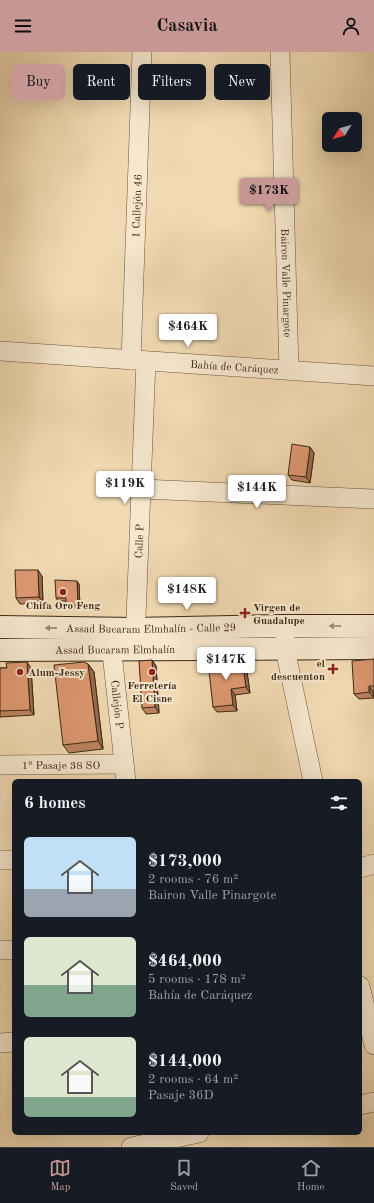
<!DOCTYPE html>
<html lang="en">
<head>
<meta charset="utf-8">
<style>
	:root { --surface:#171b24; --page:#242831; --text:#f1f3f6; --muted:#9ea1a6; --line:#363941; --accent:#c59692 }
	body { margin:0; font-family:"Old Standard TT",serif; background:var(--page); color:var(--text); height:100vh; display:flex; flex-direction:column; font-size:15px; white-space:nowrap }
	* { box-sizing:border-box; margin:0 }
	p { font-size:13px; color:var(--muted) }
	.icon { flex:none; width:22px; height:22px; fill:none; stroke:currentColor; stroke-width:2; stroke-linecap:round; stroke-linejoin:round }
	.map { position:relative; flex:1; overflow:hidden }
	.details { position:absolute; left:12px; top:727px; width:350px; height:356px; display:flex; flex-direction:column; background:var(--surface); border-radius:6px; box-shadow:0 4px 16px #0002 }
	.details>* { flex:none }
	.banner { position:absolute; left:12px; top:12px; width:350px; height:36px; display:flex; gap:8px }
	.needle { width:26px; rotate:233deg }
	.buttons { position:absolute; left:322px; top:60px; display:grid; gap:8px }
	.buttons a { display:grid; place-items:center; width:40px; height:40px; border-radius:6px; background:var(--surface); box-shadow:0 4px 16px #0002; font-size:20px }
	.price { position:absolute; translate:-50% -34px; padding:0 9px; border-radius:4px; background:#fff; color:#222; font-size:13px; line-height:26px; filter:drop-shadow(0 1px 2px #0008) }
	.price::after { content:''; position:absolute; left:50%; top:24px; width:12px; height:9px; margin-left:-6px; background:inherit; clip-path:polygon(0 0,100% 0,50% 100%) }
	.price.active { background:var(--accent); color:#111 }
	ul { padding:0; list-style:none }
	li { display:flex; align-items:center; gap:12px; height:100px; padding:0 12px }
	li span { display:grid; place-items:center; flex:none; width:112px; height:80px; border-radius:6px; color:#555 }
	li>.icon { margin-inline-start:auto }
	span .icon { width:48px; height:48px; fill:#fffc; stroke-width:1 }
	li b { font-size:17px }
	h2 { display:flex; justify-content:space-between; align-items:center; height:48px; padding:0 12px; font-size:17px }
	.chip { padding:0 14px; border-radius:6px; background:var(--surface); box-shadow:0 4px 16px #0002; font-size:14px; line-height:36px }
	.chip.active { background:var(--accent); color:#111 }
	header { display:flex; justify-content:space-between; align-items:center; height:52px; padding:0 12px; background:var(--accent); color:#111; font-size:18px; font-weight:800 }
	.tabs { display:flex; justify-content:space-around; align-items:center; height:56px; border-top:1px solid var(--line); background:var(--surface); font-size:11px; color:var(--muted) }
	.tabs a { display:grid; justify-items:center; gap:2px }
	.tabs .active { color:var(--accent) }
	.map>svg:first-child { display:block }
</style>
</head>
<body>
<header><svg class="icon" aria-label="menu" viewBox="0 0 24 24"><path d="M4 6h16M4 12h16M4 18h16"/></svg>Casavia<svg class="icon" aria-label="person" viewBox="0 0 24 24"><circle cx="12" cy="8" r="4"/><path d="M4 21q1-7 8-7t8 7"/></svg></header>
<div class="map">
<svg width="374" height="1095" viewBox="0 0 374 1095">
	<rect width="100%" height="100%" fill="#f1dab3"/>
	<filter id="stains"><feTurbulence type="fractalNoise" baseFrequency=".005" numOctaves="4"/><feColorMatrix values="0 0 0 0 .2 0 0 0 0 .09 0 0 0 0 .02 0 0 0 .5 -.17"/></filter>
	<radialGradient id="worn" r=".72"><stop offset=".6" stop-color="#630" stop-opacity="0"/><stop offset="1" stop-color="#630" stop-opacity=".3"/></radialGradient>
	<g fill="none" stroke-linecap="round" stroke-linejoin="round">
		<defs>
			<g id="street">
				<path id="s1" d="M280,0l9,318"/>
				<path id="s2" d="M0,299l374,25"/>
				<path id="s3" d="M131,308l11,-308"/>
				<polyline points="142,437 374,447"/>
				<path id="s4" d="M110,583l16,146"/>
				<polyline points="285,583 285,597 313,729"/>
				<path id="s5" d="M135,591l11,-282"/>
				<polyline points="0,713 123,712"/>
				<polyline points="0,808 14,808"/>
				<polyline points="360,816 374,812"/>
				<polyline points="0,898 14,898"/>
				<polyline points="360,934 374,993"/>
				<polyline points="0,991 14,990"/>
				<polyline points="360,1053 374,1050"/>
				<polyline points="131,1095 199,1081"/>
			</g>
			<g id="secondary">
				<path id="s6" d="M0,575l134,2 150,-3h90"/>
				<path id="s7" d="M0,598l374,-2"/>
			</g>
		</defs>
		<use href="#street" stroke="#68543c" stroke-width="20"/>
		<use href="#secondary" stroke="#3b2815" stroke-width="24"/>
		<use href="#street" stroke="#f6e7ce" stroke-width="19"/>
		<use href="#secondary" stroke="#f6e7ce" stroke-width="22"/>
	</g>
	<g fill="#be8360" stroke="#3b2815">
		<polygon points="310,395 314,401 310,431 292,428 288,423"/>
		<polygon points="42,524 43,551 20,552 16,546"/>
		<polygon points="79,532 80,556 68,556 66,553 66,549 58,549 56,546"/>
		<polygon points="374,607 374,646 359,647 354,642"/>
		<polygon points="152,608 156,614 159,661 146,662 142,656"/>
		<polygon points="88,612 94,620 103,697 69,701 63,693"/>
		<polygon points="246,613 250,641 235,643 237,659 217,660 213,655"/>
		<polygon points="0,616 31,616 34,663 0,665"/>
	</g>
	<g fill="#9b6a4e" stroke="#3b2815">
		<polygon points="310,395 314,401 310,431 306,425"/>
		<polygon points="38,518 42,524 43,551 39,545"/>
		<polygon points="77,529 79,532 80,556 78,553"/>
		<polygon points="242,607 246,613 250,641 246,635"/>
		<polygon points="152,608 156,614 159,661 155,655"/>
		<polygon points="27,610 31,616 34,663 30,658"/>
		<polygon points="88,612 94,620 103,697 98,689"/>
		<polygon points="369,634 373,640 374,646 369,640"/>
		<polygon points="231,637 235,643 237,659 233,653"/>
	</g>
	<g fill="#dd9870" stroke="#3b2815">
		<polygon points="292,392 310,395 306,425 288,423"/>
		<polygon points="15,518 38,518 39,545 16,546"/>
		<polygon points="55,528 77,529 78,553 66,553 66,546 56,546"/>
		<polygon points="242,607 246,635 231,637 233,653 213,655 208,610"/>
		<polygon points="374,607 374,634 369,634 369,640 354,642 352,609"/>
		<polygon points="152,608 155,655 142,656 139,609"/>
		<polygon points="27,610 30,658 0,659 0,616 7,616 6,611"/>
		<polygon points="84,610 88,612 98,689 63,693 54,613"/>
	</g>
	<defs><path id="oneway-solid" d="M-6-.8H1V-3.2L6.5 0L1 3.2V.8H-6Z"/></defs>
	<g fill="#988872">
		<use href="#oneway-solid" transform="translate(335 574) rotate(-179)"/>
		<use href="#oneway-solid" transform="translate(51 576) rotate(-179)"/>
	</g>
	<g fill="#8f2418" stroke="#f6e7ce" stroke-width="1.5">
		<circle cx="63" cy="540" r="4"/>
		<path d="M243 555h4v4h4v4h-4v4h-4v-4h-4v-4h4z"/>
		<path d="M331 611h4v4h4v4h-4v4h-4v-4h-4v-4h4z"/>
		<circle cx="20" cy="620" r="4"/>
		<circle cx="152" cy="620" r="4"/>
	</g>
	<g text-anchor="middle" stroke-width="4" stroke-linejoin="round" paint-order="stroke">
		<g font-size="11" fill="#3b2815" stroke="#f6e7ce">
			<text dy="4" stroke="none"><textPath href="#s3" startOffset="154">1 Callejón 46</textPath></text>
			<text dy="4" stroke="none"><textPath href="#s1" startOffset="231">Bairon Valle Pinargote</textPath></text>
			<text dy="4" stroke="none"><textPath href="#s2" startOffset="235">Bahía de Caráquez</textPath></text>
			<text dy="4" stroke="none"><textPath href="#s5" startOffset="102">Calle P</textPath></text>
			<text dy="4" stroke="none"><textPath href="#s6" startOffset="151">Assad Bucaram Elmhalín - Calle 29</textPath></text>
			<text dy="4" stroke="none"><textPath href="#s7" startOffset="115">Assad Bucaram Elmhalín</textPath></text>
			<text dy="4" stroke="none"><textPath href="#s4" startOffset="70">Callejón P</textPath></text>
			<text x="61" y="717">1º Pasaje 38 SO</text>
		</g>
		<g font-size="11" font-weight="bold" fill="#3b2815" stroke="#f6e7ce">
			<text x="63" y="557">Chifa Oro Feng</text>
			<text x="253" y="559" text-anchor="start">Virgen de<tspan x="253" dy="13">Guadalupe</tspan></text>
			<text x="325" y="615" text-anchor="end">el<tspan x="325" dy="13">descuenton</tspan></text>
			<text x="28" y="624" text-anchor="start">Alum-Jessy</text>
			<text x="152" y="637">Ferretería<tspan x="152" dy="13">El Cisne</tspan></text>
		</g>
	</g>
	<rect width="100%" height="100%" filter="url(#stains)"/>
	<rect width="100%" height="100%" fill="url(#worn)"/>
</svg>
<div class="buttons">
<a><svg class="needle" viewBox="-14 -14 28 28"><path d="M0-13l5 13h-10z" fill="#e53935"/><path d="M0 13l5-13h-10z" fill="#9ea1a6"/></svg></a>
</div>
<b class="price active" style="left:269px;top:160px">$173K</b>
<b class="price" style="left:188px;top:296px">$464K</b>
<b class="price" style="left:125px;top:453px">$119K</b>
<b class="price" style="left:257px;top:457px">$144K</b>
<b class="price" style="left:187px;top:559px">$148K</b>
<b class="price" style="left:226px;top:629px">$147K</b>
<div class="banner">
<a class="chip active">Buy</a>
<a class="chip">Rent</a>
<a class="chip">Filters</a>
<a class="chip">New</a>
</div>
<section class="details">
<h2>6 homes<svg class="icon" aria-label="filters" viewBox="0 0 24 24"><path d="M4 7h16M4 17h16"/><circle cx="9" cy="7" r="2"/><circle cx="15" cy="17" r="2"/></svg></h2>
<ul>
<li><span style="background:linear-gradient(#bfe0f5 65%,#9aa5b1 0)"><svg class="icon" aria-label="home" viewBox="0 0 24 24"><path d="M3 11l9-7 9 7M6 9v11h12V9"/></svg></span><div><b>$173,000</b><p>2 rooms · 76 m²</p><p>Bairon Valle Pinargote</p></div></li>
<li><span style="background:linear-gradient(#dfe7d0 60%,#7fa58c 0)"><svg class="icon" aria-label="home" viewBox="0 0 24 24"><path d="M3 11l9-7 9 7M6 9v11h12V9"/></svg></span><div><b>$464,000</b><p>5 rooms · 178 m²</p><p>Bahía de Caráquez</p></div></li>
<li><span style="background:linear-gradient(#dfe7d0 75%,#7fa58c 0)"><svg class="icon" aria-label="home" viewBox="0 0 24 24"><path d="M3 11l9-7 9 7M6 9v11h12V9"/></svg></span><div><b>$144,000</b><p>2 rooms · 64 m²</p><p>Pasaje 36D</p></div></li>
</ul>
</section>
</div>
<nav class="tabs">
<a class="active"><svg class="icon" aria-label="map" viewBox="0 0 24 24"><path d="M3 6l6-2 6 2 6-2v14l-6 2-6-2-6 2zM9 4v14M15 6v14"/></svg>Map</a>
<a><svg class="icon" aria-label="saved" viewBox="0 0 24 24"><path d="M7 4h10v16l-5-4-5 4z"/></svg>Saved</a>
<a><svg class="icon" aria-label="home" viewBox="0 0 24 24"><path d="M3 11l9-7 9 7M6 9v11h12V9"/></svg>Home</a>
</nav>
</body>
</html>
